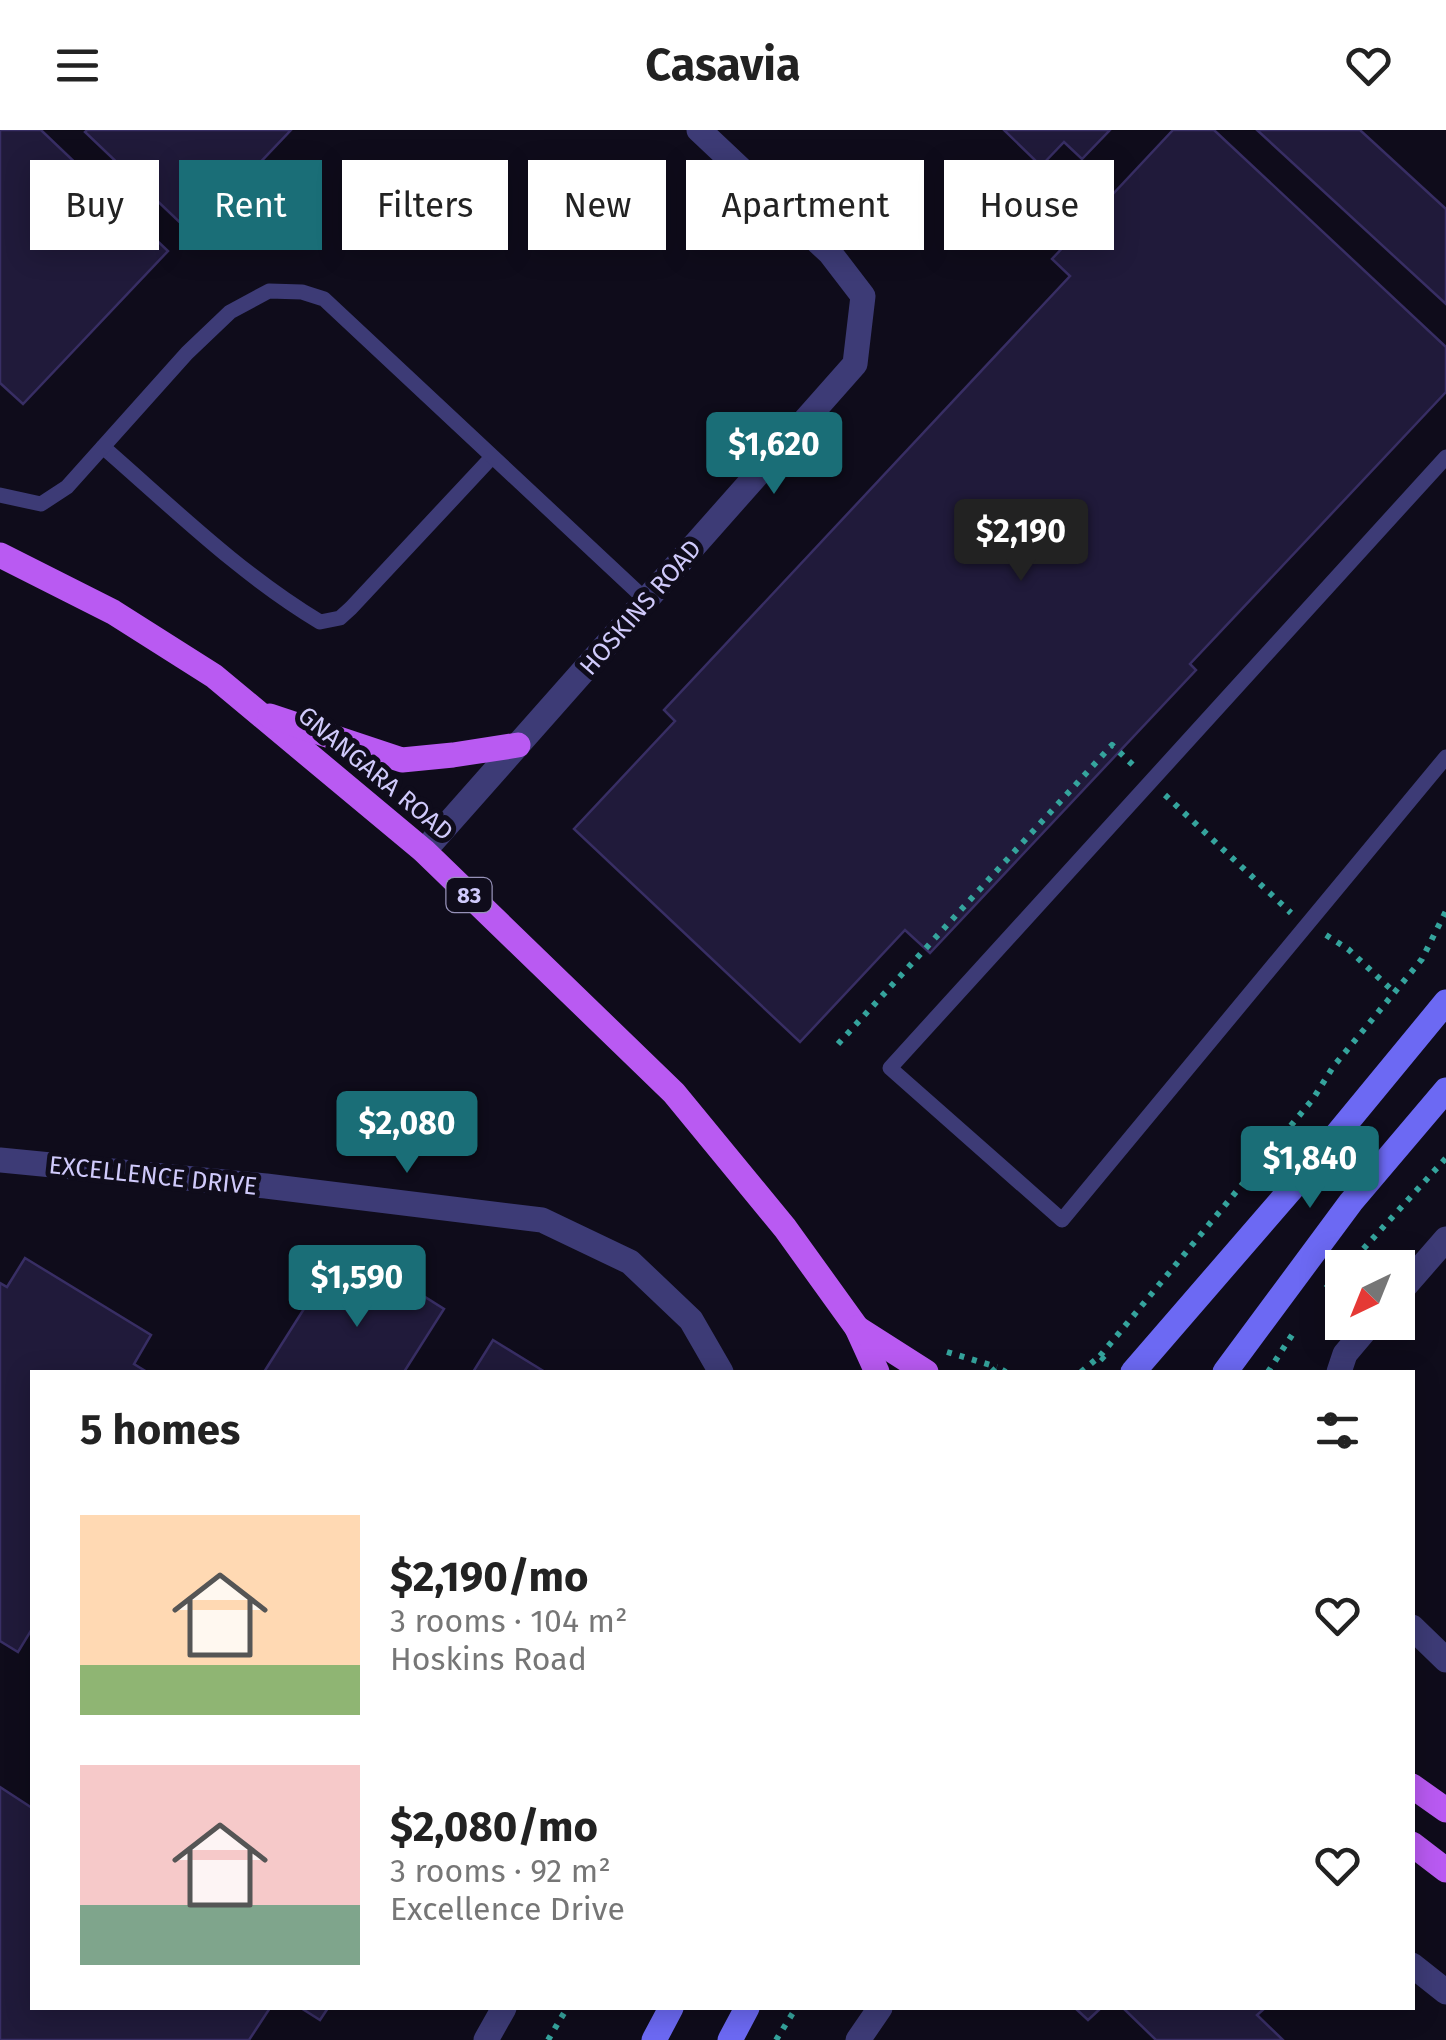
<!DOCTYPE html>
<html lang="en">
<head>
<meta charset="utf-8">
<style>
	:root { --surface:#fff; --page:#f6f6f6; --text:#222; --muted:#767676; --accent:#1a6e77 }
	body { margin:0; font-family:"Fira Sans",sans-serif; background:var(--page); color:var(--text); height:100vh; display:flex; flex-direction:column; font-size:38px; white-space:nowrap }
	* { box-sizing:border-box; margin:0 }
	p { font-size:32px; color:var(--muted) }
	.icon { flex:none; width:55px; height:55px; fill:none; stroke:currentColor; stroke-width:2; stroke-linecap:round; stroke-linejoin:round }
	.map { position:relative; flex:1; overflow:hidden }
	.drawer { position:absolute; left:30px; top:1240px; width:1385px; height:640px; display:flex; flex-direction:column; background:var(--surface); border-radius:0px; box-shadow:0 5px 25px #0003 }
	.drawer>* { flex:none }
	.guide { position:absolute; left:30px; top:30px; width:1388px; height:90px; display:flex; gap:20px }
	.needle { width:65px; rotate:223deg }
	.controls { position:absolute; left:1325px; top:1120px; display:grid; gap:20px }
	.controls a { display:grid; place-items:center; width:90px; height:90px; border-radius:0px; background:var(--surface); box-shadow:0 5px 25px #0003; font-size:50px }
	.price { position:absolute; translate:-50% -85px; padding:0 22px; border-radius:10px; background:var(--accent); color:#fff; font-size:32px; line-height:65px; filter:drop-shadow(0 2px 5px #0008) }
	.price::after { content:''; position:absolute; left:50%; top:60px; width:30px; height:22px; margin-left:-15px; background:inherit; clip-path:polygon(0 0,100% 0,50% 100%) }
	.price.on { background:#222; color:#fff }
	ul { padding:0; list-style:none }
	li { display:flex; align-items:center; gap:30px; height:250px; padding:0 50px }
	li span { display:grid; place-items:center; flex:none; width:280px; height:200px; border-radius:0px; color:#555 }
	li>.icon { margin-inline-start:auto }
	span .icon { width:120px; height:120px; fill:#fffc; stroke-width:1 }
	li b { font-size:42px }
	h2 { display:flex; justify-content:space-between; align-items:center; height:120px; padding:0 50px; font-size:42px }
	.chip { padding:0 35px; border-radius:0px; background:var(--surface); box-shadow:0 5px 25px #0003; font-size:35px; line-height:90px }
	.chip.on { background:var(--accent); color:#fff }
	header { display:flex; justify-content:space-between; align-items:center; height:130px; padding:0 50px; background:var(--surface); font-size:45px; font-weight:700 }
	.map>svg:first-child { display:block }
</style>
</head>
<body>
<header><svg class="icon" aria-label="menu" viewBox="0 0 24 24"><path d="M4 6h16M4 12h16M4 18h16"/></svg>Casavia<svg class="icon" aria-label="heart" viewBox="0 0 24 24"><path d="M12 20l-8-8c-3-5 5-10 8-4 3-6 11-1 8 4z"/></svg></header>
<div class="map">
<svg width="1446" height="1910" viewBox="0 0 1446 1910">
	<rect width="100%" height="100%" fill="#0f0c1b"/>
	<g fill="#201a3a" stroke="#382e64" stroke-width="2.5">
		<polygon points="0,0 41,0 168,121 23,274 0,253"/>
		<polygon points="87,0 291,0 192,104 85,2"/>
		<polygon points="1004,0 1110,0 1082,29 1064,12 1041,36"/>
		<polygon points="1173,0 1214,0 1446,217 1446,262 1190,534 1196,540 930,823 905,800 800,912 574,699 675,591 664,580 1070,146 1052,129"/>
		<polygon points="1257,0 1360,0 1446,79 1446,174"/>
		<polygon points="25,1128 151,1205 134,1234 147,1242 32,1242 32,1499 18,1522 0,1511 0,1153 7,1157"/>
		<polygon points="387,1143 444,1179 404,1242 264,1242 326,1144 369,1171"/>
		<polygon points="493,1210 545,1242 473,1242"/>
		<polygon points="0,1657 32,1678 32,1878 270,1878 249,1910 0,1910"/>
		<polygon points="301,1878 328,1878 320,1890"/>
		<polygon points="1075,1878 1101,1878 1088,1890"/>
		<polygon points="1123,1878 1265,1878 1257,1885 1283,1910 1156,1910"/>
	</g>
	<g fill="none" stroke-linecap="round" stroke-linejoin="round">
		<g stroke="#35a49d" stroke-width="6" stroke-dasharray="5 8" stroke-linecap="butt">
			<polyline points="1165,665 1291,783"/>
			<polyline points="1326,805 1348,819 1394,862"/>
			<polyline points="838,914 1112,615 1137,639"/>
			<polyline points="1346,1138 1446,1028"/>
			<polyline points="1326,1158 1342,1141"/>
			<polyline points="947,1222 997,1237"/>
			<polyline points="1100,1226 1313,969 1333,937 1422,829 1446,781"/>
			<polyline points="992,1242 997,1237 1006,1242"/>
			<polyline points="1081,1242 1100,1226 1110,1235"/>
			<polyline points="1268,1242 1292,1205"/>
			<polyline points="548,1910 567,1878"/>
			<polyline points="776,1910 796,1878"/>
		</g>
		<g stroke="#3d3b76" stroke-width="15">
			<path d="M103,317c70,61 137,127 217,175l20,-4 11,-10 141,-151"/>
			<polyline points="1446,327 890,938 1062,1090 1446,627"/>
			<polyline points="0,365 41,374 67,357 187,223 230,182 269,161 302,162 324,169 646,470"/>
		</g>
		<g stroke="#3d3b76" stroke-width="25">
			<polyline points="424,721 855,234 863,166 830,123 699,0"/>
			<polyline points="0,1030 266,1056 542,1090 630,1132 691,1190 721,1242"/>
			<polyline points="1398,1164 1446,1109"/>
			<polyline points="1339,1242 1345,1224 1372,1192"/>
			<polyline points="1412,1497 1446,1530"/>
			<polyline points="1412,1835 1446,1862"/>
			<polyline points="486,1910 504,1878"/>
			<polyline points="858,1910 880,1878"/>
		</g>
		<g stroke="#6c69f3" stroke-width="25">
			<polyline points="1133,1242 1306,1042 1446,872"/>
			<polyline points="1225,1242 1351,1072 1446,960"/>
			<polyline points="654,1910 671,1878"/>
			<polyline points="730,1910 747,1878"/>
		</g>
		<g stroke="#b95af2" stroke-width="25">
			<polyline points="0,425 113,482 214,546 424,721 674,963 785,1098 857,1198 877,1242"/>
			<polyline points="270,586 402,630 453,625 518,615"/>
			<polyline points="857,1198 926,1242"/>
			<polyline points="1412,1656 1446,1680"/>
			<polyline points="1412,1714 1446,1740"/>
		</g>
	</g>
	<g text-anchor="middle" stroke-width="10" stroke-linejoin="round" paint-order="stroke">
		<rect fill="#0f0c1b" stroke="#9691b8" stroke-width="2.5" x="446.5" y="748" width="45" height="34" rx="8"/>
		<g font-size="22" font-weight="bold" fill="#d0cafb">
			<text x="469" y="773">83</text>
		</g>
		<g font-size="25" fill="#d0cafb" stroke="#0f0c1b">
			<text transform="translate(640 477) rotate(-49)" y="9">HOSKINS ROAD</text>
			<text transform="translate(376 643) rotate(40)" y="9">GNANGARA ROAD</text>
			<text transform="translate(153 1045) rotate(6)" y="9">EXCELLENCE DRIVE</text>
		</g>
	</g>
</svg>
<div class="controls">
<a><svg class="needle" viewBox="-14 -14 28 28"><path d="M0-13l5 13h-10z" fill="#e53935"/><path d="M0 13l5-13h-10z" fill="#767676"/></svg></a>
</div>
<b class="price" style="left:774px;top:367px">$1,620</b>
<b class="price on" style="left:1021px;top:454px">$2,190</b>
<b class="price" style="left:407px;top:1046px">$2,080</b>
<b class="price" style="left:1310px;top:1081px">$1,840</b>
<b class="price" style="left:357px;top:1200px">$1,590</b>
<div class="guide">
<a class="chip">Buy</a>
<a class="chip on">Rent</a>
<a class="chip">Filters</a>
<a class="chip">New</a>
<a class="chip">Apartment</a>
<a class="chip">House</a>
</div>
<section class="drawer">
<h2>5 homes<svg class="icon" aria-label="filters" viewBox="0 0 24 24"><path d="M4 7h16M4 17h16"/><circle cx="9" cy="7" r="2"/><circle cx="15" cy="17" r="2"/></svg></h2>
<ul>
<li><span style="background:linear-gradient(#ffd9b3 75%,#8fb573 0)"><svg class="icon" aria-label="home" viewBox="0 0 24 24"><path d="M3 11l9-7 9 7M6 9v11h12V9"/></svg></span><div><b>$2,190/mo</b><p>3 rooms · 104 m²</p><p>Hoskins Road</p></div><svg class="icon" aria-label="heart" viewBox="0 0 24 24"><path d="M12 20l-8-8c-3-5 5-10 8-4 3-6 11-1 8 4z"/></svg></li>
<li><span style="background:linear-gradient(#f6c9c9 70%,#7fa58c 0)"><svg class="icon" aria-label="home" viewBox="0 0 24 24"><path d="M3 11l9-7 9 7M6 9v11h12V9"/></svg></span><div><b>$2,080/mo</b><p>3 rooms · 92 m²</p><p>Excellence Drive</p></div><svg class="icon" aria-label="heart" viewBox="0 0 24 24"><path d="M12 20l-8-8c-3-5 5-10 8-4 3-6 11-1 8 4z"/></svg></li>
</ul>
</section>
</div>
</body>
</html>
